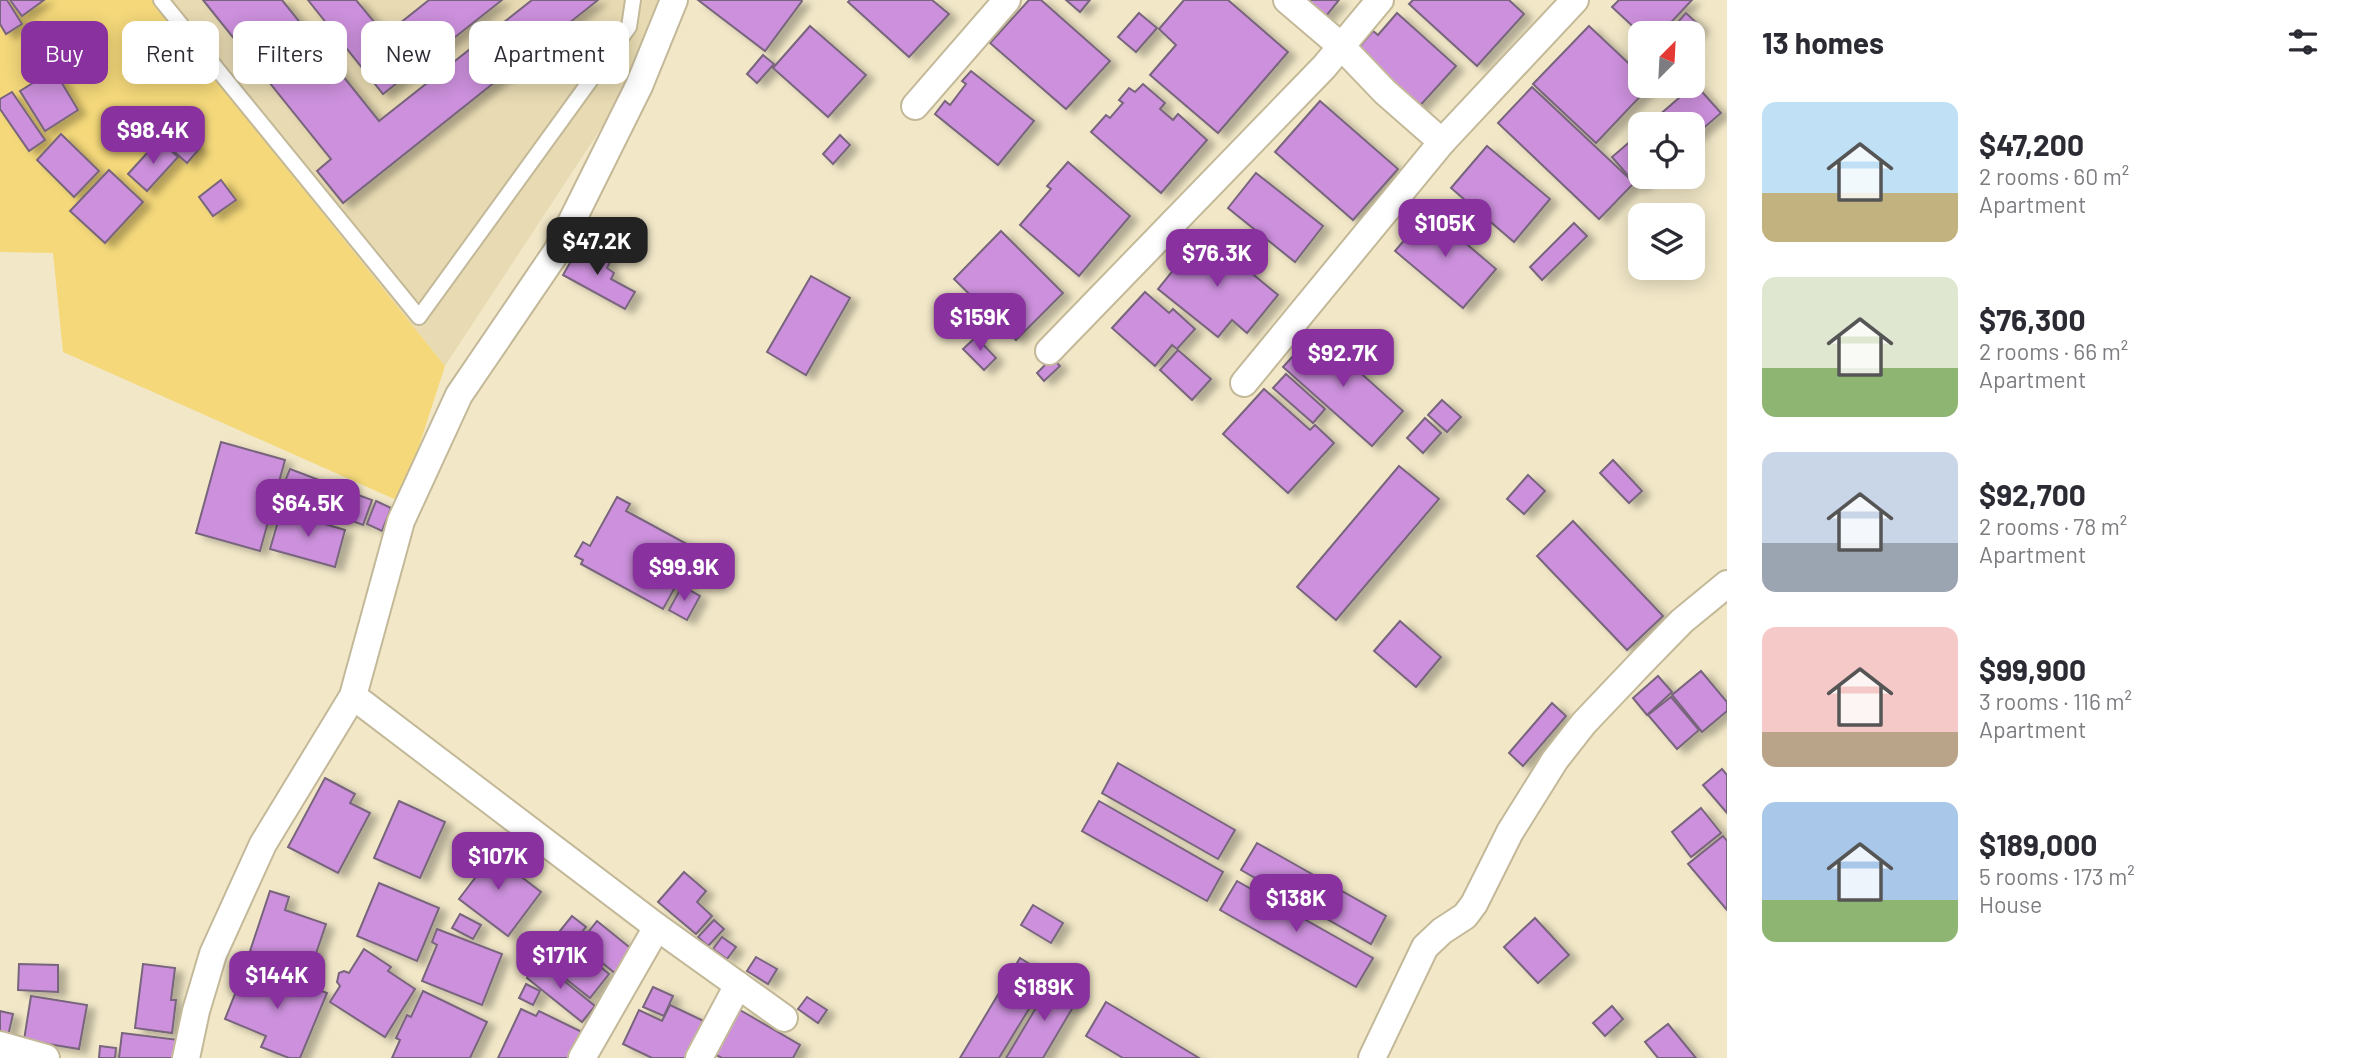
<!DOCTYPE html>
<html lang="en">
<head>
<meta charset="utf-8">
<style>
	:root { --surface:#fff; --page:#f7f7f7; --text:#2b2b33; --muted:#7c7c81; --accent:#89329f }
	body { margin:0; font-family:Barlow,sans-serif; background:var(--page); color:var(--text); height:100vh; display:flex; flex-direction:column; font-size:26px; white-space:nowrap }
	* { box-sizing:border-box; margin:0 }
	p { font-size:23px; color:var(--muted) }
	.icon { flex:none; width:38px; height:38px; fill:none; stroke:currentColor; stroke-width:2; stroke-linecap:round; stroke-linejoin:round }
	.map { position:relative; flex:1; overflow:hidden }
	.panel { display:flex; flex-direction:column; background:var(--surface); width:630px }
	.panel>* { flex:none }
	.banner { position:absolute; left:21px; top:21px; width:665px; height:63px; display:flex; gap:14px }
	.needle { width:46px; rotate:24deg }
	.fabs { position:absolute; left:1628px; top:21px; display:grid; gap:14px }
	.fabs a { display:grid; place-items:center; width:77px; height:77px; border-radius:14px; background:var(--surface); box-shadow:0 4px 18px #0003; font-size:35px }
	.price { position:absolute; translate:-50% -60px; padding:0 16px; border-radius:14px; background:var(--accent); color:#fff; font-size:23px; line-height:46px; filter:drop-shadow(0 2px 4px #0008) }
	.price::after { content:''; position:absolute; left:50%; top:42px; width:21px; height:16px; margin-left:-10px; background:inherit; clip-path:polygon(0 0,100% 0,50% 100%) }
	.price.on { background:#222; color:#fff }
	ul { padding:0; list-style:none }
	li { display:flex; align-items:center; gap:21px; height:175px; padding:0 35px }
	li span { display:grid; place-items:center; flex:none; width:196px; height:140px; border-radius:14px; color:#555 }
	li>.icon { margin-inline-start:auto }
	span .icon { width:84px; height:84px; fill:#fffc; stroke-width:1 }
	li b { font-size:30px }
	h2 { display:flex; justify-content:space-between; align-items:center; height:84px; padding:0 35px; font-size:30px }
	.chip { padding:0 24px; border-radius:14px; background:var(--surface); box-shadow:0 4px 18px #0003; font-size:24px; line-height:63px }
	.chip.on { background:var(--accent); color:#fff }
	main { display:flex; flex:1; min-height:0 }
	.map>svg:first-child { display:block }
</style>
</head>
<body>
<main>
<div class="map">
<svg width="1727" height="1058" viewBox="0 0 1727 1058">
	<defs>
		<filter id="shadow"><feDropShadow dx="8" dy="4.5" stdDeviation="3.5" flood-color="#0004"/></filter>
	</defs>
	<rect width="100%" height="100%" fill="#f2e8c8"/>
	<polygon fill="#e8dbb3" points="152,0 673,0 667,28 445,366"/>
	<polygon fill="#f4d87a" points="0,0 152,0 445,366 401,502 63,352 53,253 0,252"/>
	<g fill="#cc90dc" stroke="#78657d" stroke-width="2" filter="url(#shadow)">
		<polygon points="0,0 7,0 22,24 6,34 0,24"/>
		<polygon points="10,0 44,0 22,16"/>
		<polygon points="203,0 282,0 379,121 532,0 598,0 343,203 317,171 331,159"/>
		<polygon points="308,0 356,0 385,35 429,0 502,0 383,94"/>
		<polygon points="698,0 801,0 802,1 765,51"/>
		<polygon points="850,0 932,0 949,14 909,57 848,2"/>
		<polygon points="1029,0 1041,0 1110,61 1066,109 990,43"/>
		<polygon points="1066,0 1090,0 1080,12"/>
		<polygon points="1184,0 1228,0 1288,52 1218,133 1150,75 1176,45 1159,29"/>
		<polygon points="1297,0 1339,0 1322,21"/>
		<polygon points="1413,0 1509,0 1524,14 1477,66 1409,4"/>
		<polygon points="1619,0 1692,0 1661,33 1640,33 1612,7"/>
		<polygon points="1139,13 1157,28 1136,52 1118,37"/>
		<polygon points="1397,13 1456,66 1416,110 1353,54 1373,31 1378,35"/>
		<polygon points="1686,13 1701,27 1692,36 1692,33 1670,33 1669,32"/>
		<polygon points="810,26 866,75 828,117 773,68"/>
		<polygon points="1589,26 1640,74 1640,86 1650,86 1596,143 1533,84"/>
		<polygon points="763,55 774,64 757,83 747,74"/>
		<polygon points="54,70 78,110 45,131 20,91"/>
		<polygon points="971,71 1034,121 998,165 935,114 945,101 950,105 966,84 962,81"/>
		<polygon points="1143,84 1165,103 1160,109 1173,120 1178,114 1207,140 1161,193 1091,132 1106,115 1110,118 1123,103 1119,100 1129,88 1135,92"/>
		<polygon points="1695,84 1721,113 1692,138 1692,124 1649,124"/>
		<polygon points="1532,87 1634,183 1599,219 1498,123"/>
		<polygon points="12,92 45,140 29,151 0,109 0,99"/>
		<polygon points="1320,101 1398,169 1353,220 1275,152"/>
		<polygon points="173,124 200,148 187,163 160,139"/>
		<polygon points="1640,133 1640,177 1649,177 1638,187 1612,157"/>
		<polygon points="61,134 99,171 74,197 37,160"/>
		<polygon points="840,135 850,145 833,164 823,154"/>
		<polygon points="159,140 178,157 147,191 128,174"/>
		<polygon points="1487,146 1550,199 1514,242 1451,188"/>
		<polygon points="1068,162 1130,216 1079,276 1020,225 1051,189 1047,186"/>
		<polygon points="109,170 143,202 105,243 70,211"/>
		<polygon points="1256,173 1323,226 1295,262 1228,208"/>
		<polygon points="221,180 236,200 213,216 199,197"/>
		<polygon points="1429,212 1496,269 1463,308 1395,251 1407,237 1403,234 1413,222 1417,226"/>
		<polygon points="1574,223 1587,236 1542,280 1530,267"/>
		<polygon points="1001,231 1063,293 1016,340 954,279"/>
		<polygon points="1203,233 1278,295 1247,333 1232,320 1218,337 1158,289"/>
		<polygon points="580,245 610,262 607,268 614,273 611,279 635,292 625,309 563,275"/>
		<polygon points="811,276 850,298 806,375 767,352"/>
		<polygon points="1145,292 1169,313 1173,309 1195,329 1177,349 1172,345 1155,366 1112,328"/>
		<polygon points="1315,332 1403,411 1372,446 1283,367"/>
		<polygon points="976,337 996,358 984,370 963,349"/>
		<polygon points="1178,350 1211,379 1192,400 1160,370"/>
		<polygon points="1052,358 1060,366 1044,381 1037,373"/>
		<polygon points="1286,374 1325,409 1313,423 1273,388"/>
		<polygon points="1264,389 1310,430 1315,425 1334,443 1288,493 1223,434"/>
		<polygon points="1442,400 1461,417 1447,432 1428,415"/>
		<polygon points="1425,418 1441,433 1423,453 1407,438"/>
		<polygon points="221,442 285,460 260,551 196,533"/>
		<polygon points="1613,460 1642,491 1629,503 1600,473"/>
		<polygon points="1399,466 1439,499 1336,620 1297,587"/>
		<polygon points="290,469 335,486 324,514 279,496"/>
		<polygon points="1528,475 1545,491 1524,514 1507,499"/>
		<polygon points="339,488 372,500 363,525 329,512"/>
		<polygon points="617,497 630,504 626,511 696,549 663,609 581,564 583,560 575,556 583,542 590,546"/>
		<polygon points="376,501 391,508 382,531 367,524"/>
		<polygon points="281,511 345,530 335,567 270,549"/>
		<polygon points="1573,521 1663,616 1627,650 1537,556"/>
		<polygon points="682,586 700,596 687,620 669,610"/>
		<polygon points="1400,621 1441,657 1416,687 1374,651"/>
		<polygon points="1701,671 1727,702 1727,711 1702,732 1672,695"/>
		<polygon points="1658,676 1672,692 1647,715 1633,698"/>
		<polygon points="1671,697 1699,730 1677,749 1648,715"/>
		<polygon points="1552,703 1566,716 1523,766 1509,753"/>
		<polygon points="1118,763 1235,830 1218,859 1102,793"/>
		<polygon points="1722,769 1727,775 1727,813 1703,785"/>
		<polygon points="325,778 355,794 350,803 370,813 338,873 288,847"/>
		<polygon points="399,801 445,822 420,878 374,858"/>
		<polygon points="1099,801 1223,872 1207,901 1082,831"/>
		<polygon points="1701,808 1721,833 1691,857 1672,832"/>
		<polygon points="1723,836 1727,841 1727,910 1688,864"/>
		<polygon points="1257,843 1386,916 1371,944 1241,870"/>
		<polygon points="480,845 541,892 508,936 459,899 478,874 465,865"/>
		<polygon points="684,872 706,891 697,902 712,916 696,934 658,902"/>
		<polygon points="1237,881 1373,958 1356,987 1220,910"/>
		<polygon points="379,883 439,908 417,961 357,936"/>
		<polygon points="270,891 289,897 285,910 326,924 310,971 250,951"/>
		<polygon points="1033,905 1063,923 1051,943 1021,925"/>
		<polygon points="460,914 481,925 473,939 452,928"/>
		<polygon points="572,916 586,927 569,948 555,937"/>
		<polygon points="1535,918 1569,955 1538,983 1504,947"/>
		<polygon points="714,920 724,929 708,946 698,937"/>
		<polygon points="597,921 634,951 616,974 579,944"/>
		<polygon points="437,929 502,954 482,1005 422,981 437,945 432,942"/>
		<polygon points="722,937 736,947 727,959 713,949"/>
		<polygon points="553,939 569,952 574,945 609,974 590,998 538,957"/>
		<polygon points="364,949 391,967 388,971 415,989 385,1037 330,1002 340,986 337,982 339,973 344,971 349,973"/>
		<polygon points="756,957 777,969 768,984 747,971"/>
		<polygon points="1020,958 1049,976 999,1058 960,1058"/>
		<polygon points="537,959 595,1006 582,1022 527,978"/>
		<polygon points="19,964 58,965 58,992 18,990"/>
		<polygon points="143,964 175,968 171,1000 176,1000 172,1033 135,1028"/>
		<polygon points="245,969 278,982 281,974 327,993 300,1058 289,1058 261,1047 266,1036 225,1019"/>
		<polygon points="1052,981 1079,997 1043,1058 1006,1058"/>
		<polygon points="526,984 540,991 533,1005 519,998"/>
		<polygon points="653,987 673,996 664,1016 643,1007"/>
		<polygon points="423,991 487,1022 470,1058 392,1058 400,1040 396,1038 407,1015 411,1017"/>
		<polygon points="31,996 87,1005 79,1049 24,1040"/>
		<polygon points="807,997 827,1010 818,1023 798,1009"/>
		<polygon points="1106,1002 1199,1058 1123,1058 1086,1036"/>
		<polygon points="670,1005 710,1024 693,1058 652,1058 623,1044 639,1010 662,1021"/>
		<polygon points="1612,1006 1623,1019 1605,1036 1593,1023"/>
		<polygon points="521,1009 536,1016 539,1011 582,1032 570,1058 498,1058"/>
		<polygon points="740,1010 800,1045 793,1058 722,1058 714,1054"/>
		<polygon points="0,1011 13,1014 8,1036 0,1035"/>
		<polygon points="1668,1024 1696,1058 1658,1058 1645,1042"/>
		<polygon points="122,1033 179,1040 177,1058 119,1058"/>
		<polygon points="100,1046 116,1048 115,1058 99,1058"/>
	</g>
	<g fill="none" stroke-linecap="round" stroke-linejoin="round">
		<defs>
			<polyline id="lane" points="161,0 419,317 629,27 633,0"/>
			<g id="street">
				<polyline points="1287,0 1341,46 1385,92 1442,142 1575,0"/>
				<polyline points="915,106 1007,0"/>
				<polyline points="1049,351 1324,67 1380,0"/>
				<polyline points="1244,383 1442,142"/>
				<polyline points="353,696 657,927 784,1018"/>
				<polyline points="0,1045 46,1058"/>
				<polyline points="186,1058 196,1011 213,954 263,844 353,696 401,521 459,395 557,251 639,86 674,0"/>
				<polyline points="582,1058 657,927"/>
				<polyline points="699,1058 738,985"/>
				<polyline points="1372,1058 1425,947 1442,931 1465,916 1474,904 1510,832 1555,760 1584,723 1642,662 1682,621 1727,584"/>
			</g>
		</defs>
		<use href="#lane" stroke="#c3b999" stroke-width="18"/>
		<use href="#street" stroke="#c3b999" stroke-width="30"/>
		<use href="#lane" stroke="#fff" stroke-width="14"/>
		<use href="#street" stroke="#fff" stroke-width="26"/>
	</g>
</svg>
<div class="fabs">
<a><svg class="needle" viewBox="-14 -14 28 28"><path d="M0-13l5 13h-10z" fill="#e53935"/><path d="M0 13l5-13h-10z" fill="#7c7c81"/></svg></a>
<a><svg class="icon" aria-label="locate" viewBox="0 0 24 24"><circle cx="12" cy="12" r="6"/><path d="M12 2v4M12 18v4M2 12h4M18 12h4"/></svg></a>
<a><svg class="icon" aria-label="layers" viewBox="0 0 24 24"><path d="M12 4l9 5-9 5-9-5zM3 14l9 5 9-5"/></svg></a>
</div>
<b class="price" style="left:153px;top:166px">$98.4K</b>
<b class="price" style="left:1445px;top:259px">$105K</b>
<b class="price on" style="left:597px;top:277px">$47.2K</b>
<b class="price" style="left:1217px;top:289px">$76.3K</b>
<b class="price" style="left:980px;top:353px">$159K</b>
<b class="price" style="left:1343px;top:389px">$92.7K</b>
<b class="price" style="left:308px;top:539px">$64.5K</b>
<b class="price" style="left:684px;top:603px">$99.9K</b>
<b class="price" style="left:498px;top:892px">$107K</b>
<b class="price" style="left:1296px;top:934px">$138K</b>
<b class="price" style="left:560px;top:991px">$171K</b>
<b class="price" style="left:277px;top:1011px">$144K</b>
<b class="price" style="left:1044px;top:1023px">$189K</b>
<div class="banner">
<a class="chip on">Buy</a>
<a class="chip">Rent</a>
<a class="chip">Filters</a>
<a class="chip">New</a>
<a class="chip">Apartment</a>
</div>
</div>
<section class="panel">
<h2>13 homes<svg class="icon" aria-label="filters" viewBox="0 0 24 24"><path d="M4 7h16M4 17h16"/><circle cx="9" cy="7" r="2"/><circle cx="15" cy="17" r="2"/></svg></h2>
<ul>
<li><span style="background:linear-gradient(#bfe0f5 65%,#c2b280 0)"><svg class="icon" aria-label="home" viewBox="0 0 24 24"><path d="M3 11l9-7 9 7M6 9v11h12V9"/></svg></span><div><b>$47,200</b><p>2 rooms · 60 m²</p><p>Apartment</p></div></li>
<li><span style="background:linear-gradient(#dfe7d0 65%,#8fb573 0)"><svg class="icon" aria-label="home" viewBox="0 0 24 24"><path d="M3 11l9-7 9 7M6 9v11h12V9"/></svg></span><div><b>$76,300</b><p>2 rooms · 66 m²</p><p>Apartment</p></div></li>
<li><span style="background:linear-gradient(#c9d6e8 65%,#9aa5b1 0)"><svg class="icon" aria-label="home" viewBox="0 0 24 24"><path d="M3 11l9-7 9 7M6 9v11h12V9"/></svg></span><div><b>$92,700</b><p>2 rooms · 78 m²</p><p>Apartment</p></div></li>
<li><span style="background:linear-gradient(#f6c9c9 75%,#b9a48a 0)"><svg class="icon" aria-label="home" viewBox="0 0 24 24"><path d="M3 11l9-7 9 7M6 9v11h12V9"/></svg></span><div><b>$99,900</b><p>3 rooms · 116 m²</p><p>Apartment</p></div></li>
<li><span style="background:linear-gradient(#a9c7e8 70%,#8fb573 0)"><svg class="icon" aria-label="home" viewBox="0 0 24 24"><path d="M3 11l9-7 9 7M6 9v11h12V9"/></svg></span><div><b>$189,000</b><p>5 rooms · 173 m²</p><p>House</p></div></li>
</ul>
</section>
</main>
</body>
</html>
